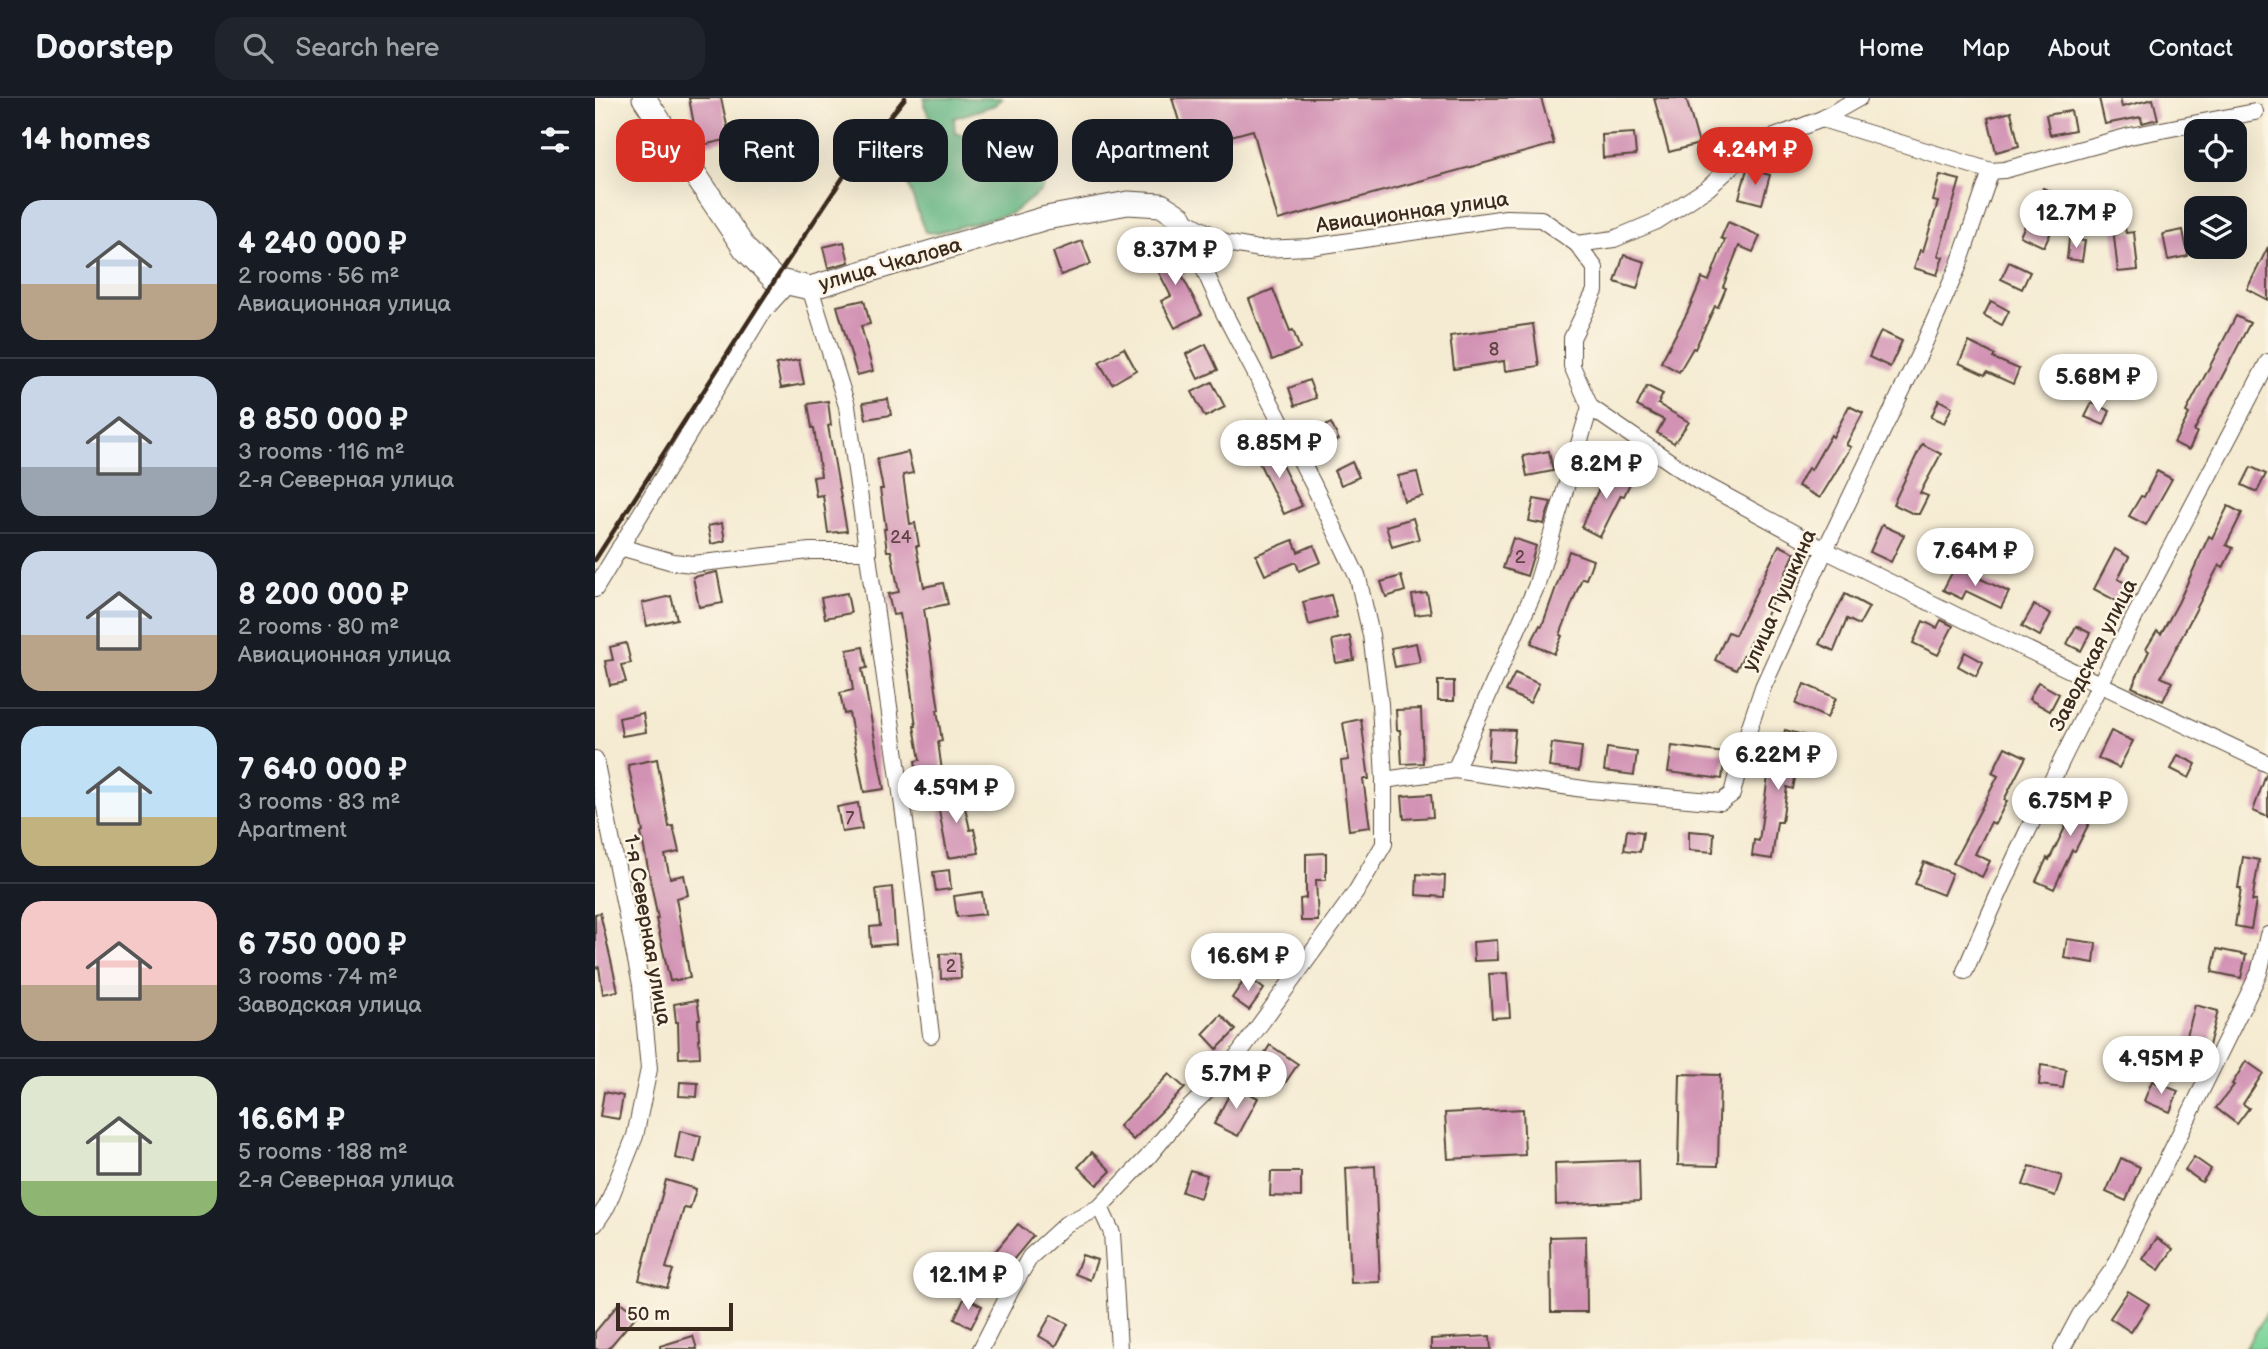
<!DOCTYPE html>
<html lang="en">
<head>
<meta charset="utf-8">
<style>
	:root { --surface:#171b24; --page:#20242c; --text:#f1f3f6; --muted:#9ea1a6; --line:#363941; --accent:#d93025 }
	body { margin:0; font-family:"Balsamiq Sans",sans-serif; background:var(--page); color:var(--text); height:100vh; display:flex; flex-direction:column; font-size:26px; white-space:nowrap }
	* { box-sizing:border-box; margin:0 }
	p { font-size:23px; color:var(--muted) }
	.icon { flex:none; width:38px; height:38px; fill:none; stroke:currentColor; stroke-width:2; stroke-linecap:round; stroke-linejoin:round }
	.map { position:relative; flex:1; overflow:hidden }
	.panel { display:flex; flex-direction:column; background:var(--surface); width:595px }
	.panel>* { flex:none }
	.guide { position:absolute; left:21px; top:21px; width:665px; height:63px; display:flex; gap:14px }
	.controls { position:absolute; left:1589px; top:21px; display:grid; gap:14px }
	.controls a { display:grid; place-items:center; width:63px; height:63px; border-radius:14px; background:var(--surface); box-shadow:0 7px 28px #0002; font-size:35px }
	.scale { position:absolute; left:21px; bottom:18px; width:117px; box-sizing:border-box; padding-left:7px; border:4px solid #3b2a1e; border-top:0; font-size:19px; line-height:24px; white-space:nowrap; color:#3b2a1e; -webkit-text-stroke:5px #fcf5e5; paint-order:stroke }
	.price { position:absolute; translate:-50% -60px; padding:0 16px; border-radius:24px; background:#fff; color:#222; font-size:23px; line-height:46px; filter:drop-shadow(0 2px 4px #0008) }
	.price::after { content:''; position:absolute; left:50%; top:42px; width:21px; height:16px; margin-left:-10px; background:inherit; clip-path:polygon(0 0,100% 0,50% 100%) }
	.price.on { background:var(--accent); color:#fff }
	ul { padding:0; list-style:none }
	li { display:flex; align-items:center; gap:21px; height:175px; padding:0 21px }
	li+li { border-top:2px solid var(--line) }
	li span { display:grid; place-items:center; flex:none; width:196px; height:140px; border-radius:21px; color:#555 }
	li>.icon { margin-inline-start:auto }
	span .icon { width:84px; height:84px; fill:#fffc; stroke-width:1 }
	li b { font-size:30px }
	h2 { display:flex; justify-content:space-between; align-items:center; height:84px; padding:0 21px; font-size:30px }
	.tag { padding:0 24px; border-radius:21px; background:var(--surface); box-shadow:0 7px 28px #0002; font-size:24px; line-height:63px }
	.tag.on { background:var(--accent); color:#fff }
	header { display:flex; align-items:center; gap:42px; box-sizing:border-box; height:98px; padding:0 35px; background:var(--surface); border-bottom:2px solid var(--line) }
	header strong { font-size:33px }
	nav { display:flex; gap:38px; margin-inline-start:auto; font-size:24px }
	.search { width:490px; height:63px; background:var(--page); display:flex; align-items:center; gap:18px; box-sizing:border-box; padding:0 24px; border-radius:21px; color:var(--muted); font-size:26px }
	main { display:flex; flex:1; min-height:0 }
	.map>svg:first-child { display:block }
</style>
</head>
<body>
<header>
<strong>Doorstep</strong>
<div class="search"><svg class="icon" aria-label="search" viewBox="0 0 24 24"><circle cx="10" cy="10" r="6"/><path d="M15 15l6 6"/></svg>Search here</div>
<nav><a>Home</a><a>Map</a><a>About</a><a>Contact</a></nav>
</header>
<main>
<section class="panel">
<h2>14 homes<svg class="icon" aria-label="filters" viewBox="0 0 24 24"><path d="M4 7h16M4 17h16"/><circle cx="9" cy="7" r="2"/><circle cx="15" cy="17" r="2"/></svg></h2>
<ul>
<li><span style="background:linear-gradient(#c9d6e8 60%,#b9a48a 0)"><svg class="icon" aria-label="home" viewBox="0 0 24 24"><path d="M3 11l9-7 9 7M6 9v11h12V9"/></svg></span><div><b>4 240 000 ₽</b><p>2 rooms · 56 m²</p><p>Авиационная улица</p></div></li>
<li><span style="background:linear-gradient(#c9d6e8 65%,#9aa5b1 0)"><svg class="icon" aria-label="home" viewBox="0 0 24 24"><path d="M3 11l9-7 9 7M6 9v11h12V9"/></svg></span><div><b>8 850 000 ₽</b><p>3 rooms · 116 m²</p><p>2-я Северная улица</p></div></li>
<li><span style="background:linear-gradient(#c9d6e8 60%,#b9a48a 0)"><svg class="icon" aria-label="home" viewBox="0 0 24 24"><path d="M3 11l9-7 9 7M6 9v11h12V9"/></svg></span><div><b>8 200 000 ₽</b><p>2 rooms · 80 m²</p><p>Авиационная улица</p></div></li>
<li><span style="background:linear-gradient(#bfe0f5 65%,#c2b280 0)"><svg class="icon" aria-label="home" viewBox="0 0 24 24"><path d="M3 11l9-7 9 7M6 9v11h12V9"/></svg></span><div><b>7 640 000 ₽</b><p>3 rooms · 83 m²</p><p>Apartment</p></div></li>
<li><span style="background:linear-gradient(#f6c9c9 60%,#b9a48a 0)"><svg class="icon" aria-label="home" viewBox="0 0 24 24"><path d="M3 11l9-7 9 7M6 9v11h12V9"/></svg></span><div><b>6 750 000 ₽</b><p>3 rooms · 74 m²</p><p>Заводская улица</p></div></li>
<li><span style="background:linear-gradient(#dfe7d0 75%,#8fb573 0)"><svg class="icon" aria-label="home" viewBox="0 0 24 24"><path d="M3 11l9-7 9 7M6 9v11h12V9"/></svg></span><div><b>16.6M ₽</b><p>5 rooms · 188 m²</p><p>2-я Северная улица</p></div></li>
</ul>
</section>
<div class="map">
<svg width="1673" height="1251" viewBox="0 0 1673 1251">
	<rect width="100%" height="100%" fill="#fcf5e5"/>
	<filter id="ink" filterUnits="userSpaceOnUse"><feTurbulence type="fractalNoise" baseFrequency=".0143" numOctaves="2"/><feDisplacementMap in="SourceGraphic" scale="14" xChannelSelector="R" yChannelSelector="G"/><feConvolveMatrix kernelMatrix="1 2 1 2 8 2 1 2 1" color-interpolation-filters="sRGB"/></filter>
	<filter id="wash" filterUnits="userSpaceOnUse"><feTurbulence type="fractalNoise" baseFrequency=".00686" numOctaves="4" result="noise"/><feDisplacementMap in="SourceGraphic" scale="28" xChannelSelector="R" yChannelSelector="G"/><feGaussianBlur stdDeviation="1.57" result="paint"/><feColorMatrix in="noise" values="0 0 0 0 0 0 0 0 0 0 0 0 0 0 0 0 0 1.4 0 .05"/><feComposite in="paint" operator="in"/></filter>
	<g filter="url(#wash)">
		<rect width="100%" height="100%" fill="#f5ebd2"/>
		<polygon fill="#7bd49a" stroke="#5b7f5c" stroke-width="2" points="1673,1213 1673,1251 1650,1251"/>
		<path fill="#64b682" stroke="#507050" stroke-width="2" d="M329,0h79l-8,7 -41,13 1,15c11,4 37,5 44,9 21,14 13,21 42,25l6,12 -6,12 -29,22 -76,20 -11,-1 -26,-73v-18l4,-5h17l15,-8 -11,-23z"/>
		<g id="blocks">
			<g fill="#d292b4">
				<polygon points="94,0 126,0 135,41 103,48"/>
				<polygon points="577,0 946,0 959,46 683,122 658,32 592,50"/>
				<polygon points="1059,0 1091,0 1104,46 1074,54"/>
				<polygon points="1504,0 1525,0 1527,9 1558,1 1563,21 1547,25 1546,19 1510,26"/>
				<polygon points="1476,13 1480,32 1455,37 1451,17"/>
				<polygon points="1416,14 1424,48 1401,54 1393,20"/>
				<polygon points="1039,35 1041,57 1008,60 1007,37"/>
				<polygon points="1152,71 1175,77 1167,106 1144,100"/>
				<polygon points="1345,77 1365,82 1343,158 1348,159 1342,177 1319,170 1325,152 1328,153 1343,104 1338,103"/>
				<polygon points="1448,90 1464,97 1451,127 1458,130 1449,149 1425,138"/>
				<polygon points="1523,95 1531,135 1539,134 1543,172 1523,174 1517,121 1498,125 1493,101"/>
				<polygon points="1133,124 1165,138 1158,154 1144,148 1128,189 1131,190 1123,209 1120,208 1100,251 1098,250 1084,274 1066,264 1092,215 1107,180 1114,183 1130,142 1126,140"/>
				<polygon points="1588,132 1593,158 1573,162 1568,136"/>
				<polygon points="1474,141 1490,143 1487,163 1472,161"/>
				<polygon points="487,143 496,166 466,177 458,154"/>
				<polygon points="249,144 254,164 233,170 228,149"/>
				<polygon points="574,144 590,174 586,176 607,216 580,230 566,203 576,198 554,155"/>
				<polygon points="1673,149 1673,202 1652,191"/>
				<polygon points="1029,157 1050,164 1042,191 1020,184"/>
				<polygon points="1414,164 1435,174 1427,191 1406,181"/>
				<polygon points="678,191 695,233 698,232 705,251 677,262 654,201"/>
				<polygon points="269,202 275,226 266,228 278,273 262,277 242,208"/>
				<polygon points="1396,203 1414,213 1407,227 1389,217"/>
				<polygon points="1641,218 1655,225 1599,333 1602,334 1594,352 1579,345 1594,316 1591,314"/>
				<polygon points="938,226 944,268 910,273 909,263 859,271 855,238"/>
				<polygon points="1286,233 1307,243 1295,269 1274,259"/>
				<polygon points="1374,244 1400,257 1398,260 1424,271 1418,286 1392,274 1390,277 1364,265"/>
				<polygon points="611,246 623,272 603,281 591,256"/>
				<polygon points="529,250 541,272 517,286 504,264"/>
				<polygon points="204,262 209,286 186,290 181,266"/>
				<polygon points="714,282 721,300 700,308 694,290"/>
				<polygon points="617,284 630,309 610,319 597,294"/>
				<polygon points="1052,288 1068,296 1063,306 1094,324 1079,345 1062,335 1069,322 1042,308"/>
				<polygon points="293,301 296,317 271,321 268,305"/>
				<polygon points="1344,302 1357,309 1349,325 1336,319"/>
				<polygon points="233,303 236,327 233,328 252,433 233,435 228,397 221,398 218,379 226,378 219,330 217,330 213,306"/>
				<polygon points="1497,305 1515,313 1509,327 1490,319"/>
				<polygon points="1254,308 1268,315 1251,347 1256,349 1225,400 1203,388 1213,370 1216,372 1236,337 1238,339"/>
				<polygon points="736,325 744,342 721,353 712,337"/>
				<polygon points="1327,346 1346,356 1325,395 1333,398 1324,416 1319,416 1298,406"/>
				<polygon points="678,349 707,408 689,416 660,356"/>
				<polygon points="954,353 958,373 932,378 928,358"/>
				<polygon points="313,354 318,375 308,377 315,426 320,425 324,448 321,448 329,489 348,485 353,506 329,511 344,612 342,612 347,643 343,644 348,680 323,682 320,663 325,662 319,628 321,628 312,561 305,516 298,517 293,496 304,494 296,453 292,453 289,431 291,431 285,391 288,391 282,361"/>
				<polygon points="757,364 764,379 746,387 739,373"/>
				<polygon points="1014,369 1038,379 1029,398 1026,397 1005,439 986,429"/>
				<polygon points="1656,369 1671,376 1662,394 1647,387"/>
				<polygon points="1562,373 1577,381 1551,427 1534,418 1546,398 1549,399"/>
				<polygon points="822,374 828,398 809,403 803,378"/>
				<polygon points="939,401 956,404 949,426 934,423"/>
				<polygon points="1633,408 1647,415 1631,447 1638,450 1628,470 1624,467 1566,579 1577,584 1568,603 1537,589 1554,553 1551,551 1562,533 1566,536 1583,505 1614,438 1617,440"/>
				<polygon points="818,420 824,441 797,449 791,428"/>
				<polygon points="127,425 130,443 116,446 113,428"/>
				<polygon points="1287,427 1309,437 1296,464 1275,454"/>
				<polygon points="918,440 941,448 932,478 908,470"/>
				<polygon points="698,442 703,454 719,447 726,464 704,473 701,464 670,477 661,457"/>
				<polygon points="1184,447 1200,455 1166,528 1164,527 1141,572 1120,562 1133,534 1140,537"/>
				<polygon points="1520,451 1534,459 1523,481 1532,486 1523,504 1499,491"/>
				<polygon points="974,453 998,462 991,481 987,480 965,537 967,538 959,556 936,545 945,527 947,528"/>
				<polygon points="1360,469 1414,494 1406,510 1371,493 1367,501 1348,492"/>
				<polygon points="122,474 128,505 104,509 98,479"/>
				<polygon points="806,478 810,493 791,499 786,484"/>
				<polygon points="252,495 256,515 230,520 226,500"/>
				<polygon points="832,495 836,515 820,517 817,497"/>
				<polygon points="1250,496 1274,509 1264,527 1252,521 1239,553 1224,546"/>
				<polygon points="736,497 742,519 714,527 708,504"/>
				<polygon points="76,498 82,521 52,528 47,505"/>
				<polygon points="1439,507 1456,516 1445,538 1427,528"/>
				<polygon points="1346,522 1358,528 1343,557 1318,545 1328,523 1342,530"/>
				<polygon points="1481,528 1495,535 1486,553 1472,546"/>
				<polygon points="755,538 759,562 741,565 737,542"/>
				<polygon points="31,545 36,565 26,567 31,584 15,587 10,563 18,562 15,549"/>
				<polygon points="821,545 825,564 800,569 796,550"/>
				<polygon points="268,549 272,570 267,571 289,691 269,694 254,615 249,616 245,595 258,592 252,552"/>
				<polygon points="1370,554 1388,564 1381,578 1363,568"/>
				<polygon points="920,575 944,586 935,605 911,593"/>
				<rect x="843" y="583" width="16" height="20"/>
				<polygon points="1443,584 1464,596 1455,613 1434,601"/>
				<polygon points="1209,586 1241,600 1232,620 1201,606"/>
				<polygon points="826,611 828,665 807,666 805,632 802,632 801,612"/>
				<polygon points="48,615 51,634 27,638 24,620"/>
				<polygon points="766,621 774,681 768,681 775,729 754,732 746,663 754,662 748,625"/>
				<polygon points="895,631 920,632 917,664 893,662"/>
				<polygon points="1190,632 1211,638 1205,654 1198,691 1192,689 1187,724 1182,724 1177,761 1157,758 1159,742 1164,743 1175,664 1181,665"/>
				<polygon points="1516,633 1538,643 1524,670 1503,660"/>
				<polygon points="957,645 987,649 984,673 954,669"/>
				<polygon points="1077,648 1130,655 1127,681 1073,674"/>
				<polygon points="1410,649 1431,659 1409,702 1412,703 1400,726 1396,724 1380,756 1395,763 1387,779 1358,765 1403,678 1397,675"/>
				<polygon points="1012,650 1042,654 1039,677 1009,673"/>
				<polygon points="1583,657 1601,666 1594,680 1576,671"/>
				<polygon points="62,661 74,729 78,728 84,754 70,757 75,780 89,777 93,797 81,800 95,880 75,883 61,821 63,821 46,735 48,734 33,667"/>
				<polygon points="1671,677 1673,677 1673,719 1658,713"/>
				<polygon points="1490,689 1508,698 1480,753 1477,752 1459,791 1441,783 1452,760 1454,762"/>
				<polygon points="366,691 375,732 379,731 384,755 353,760 341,697"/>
				<polygon points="836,696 838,719 809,721 807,698"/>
				<polygon points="263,705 267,731 247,734 242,709"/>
				<polygon points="1032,732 1048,734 1045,754 1029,752"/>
				<polygon points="1094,733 1119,735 1118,754 1094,752"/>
				<polygon points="731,755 731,782 721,782 723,823 706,823 705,801 711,800 711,756"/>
				<polygon points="1648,759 1664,762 1657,803 1661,803 1656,831 1640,828 1646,790 1643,790"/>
				<polygon points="1329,764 1357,775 1348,797 1320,786"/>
				<polygon points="354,772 356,791 341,793 338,774"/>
				<polygon points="822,776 850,778 849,799 821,797"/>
				<polygon points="297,789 301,846 276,848 275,829 285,828 281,791"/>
				<polygon points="387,794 390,816 362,819 359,798"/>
				<polygon points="5,815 23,893 8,896 4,869 0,870 0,816"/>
				<polygon points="1472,841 1501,845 1499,865 1469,860"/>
				<polygon points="902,842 903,862 879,863 878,844"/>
				<polygon points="671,850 695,853 692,871 669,869"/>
				<polygon points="1622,851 1651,857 1646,880 1617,874"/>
				<polygon points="365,855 366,880 346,881 345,856"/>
				<polygon points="912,875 915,919 897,920 894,876"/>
				<polygon points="652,878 669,891 654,912 637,900"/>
				<polygon points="102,902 105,921 103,921 105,959 84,960 83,924 81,924 79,906"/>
				<polygon points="1600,907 1623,913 1612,955 1589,949"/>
				<polygon points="626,917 641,932 622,951 608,936"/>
				<polygon points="675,947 703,966 688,988 661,969"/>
				<polygon points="1651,963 1668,975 1648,1006 1654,1010 1642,1026 1621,1010 1639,987 1637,986"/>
				<polygon points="1446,967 1471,971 1468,990 1444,987"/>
				<polygon points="574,976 590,990 538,1042 524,1028"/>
				<polygon points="1085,976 1125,977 1123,1068 1083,1067"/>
				<polygon points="1557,983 1583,993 1575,1014 1549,1003"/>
				<polygon points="85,984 103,985 102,999 84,998"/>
				<polygon points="639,987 663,1000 643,1038 619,1026"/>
				<polygon points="9,994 28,998 24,1021 5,1018"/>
				<polygon points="928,1011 930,1057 853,1061 850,1015"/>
				<polygon points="85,1033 106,1038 100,1064 80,1060"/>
				<polygon points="497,1054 516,1073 502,1087 483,1069"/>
				<polygon points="1599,1059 1616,1071 1607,1084 1590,1072"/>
				<polygon points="1526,1060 1545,1069 1531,1103 1511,1094"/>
				<polygon points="1044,1062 1045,1103 961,1107 960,1065"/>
				<polygon points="780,1068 785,1184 756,1185 751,1070"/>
				<polygon points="1435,1068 1467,1078 1460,1098 1428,1087"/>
				<polygon points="595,1072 612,1077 605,1100 587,1094"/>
				<polygon points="676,1074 706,1074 706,1099 675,1098"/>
				<polygon points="71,1082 101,1091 95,1111 89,1110 71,1170 78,1172 72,1190 44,1182"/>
				<polygon points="423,1126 438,1138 408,1174 393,1162"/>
				<polygon points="991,1138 992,1214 956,1214 955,1139"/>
				<polygon points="1562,1140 1578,1151 1564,1172 1548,1161"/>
				<polygon points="487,1157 502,1162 495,1182 480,1176"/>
				<polygon points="1533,1193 1554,1206 1536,1234 1515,1220"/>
				<polygon points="370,1199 387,1208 376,1230 359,1221"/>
				<polygon points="25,1204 42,1217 13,1251 0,1251 0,1234"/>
				<polygon points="456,1217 473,1226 461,1248 444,1238"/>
				<polygon points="98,1238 102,1251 65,1251 65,1248"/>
				<polygon points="895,1238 896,1251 836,1251 836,1241"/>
			</g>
		</g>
	</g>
	<g filter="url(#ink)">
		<use href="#blocks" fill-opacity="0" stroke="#574739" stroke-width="2"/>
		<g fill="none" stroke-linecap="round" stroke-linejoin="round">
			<defs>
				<g id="street">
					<polyline points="1227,21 1396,73 1409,72 1535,38 1660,14"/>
					<polyline points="586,120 631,145 664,151 715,149 911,120 946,121 982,146 1019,141 1062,123 1113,90 1161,46 1227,21 1264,0"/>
					<polyline points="982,146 1000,170 1000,193 977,240 977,268 995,309 1103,383 1230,452 1372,523 1673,666"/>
					<polyline points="215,190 252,308 310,723 336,937"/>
					<polyline points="25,449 78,464 98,466 215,453 273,453"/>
					<polyline points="0,491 167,215 193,186"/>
					<polyline points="0,661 46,887 54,971 40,1038 12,1108 0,1126"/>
					<polyline points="860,672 995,692 1126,704 1137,696 1152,637 1168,589 1230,452 1324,257 1363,169 1396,73"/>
					<polyline points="789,682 860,672 941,489 995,309"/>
					<path d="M1370,873c88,-209 199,-408 303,-609"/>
					<polyline points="505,1109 517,1135 524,1251"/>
					<polyline points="386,1251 417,1190 435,1159 471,1126 505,1109 553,1059 589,1015 629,976 761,794 789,746 789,682 785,606 776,537 763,480 718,386 628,213 586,120"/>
					<polyline points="1467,1251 1485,1217 1519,1170 1664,875 1673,837"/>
				</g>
				<polyline id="secondary" points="49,0 150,151 180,182 215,190 451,120 533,105 566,107 586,120"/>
			</defs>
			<use href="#street" stroke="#574739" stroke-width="18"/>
			<use href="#secondary" stroke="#574739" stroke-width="25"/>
			<use href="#street" stroke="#fff" stroke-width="16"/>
			<use href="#secondary" stroke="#fff" stroke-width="23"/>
			<polyline stroke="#3b2a1e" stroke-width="4.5" points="0,462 180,182 257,66 310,0"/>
		</g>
	</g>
	<g text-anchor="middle" stroke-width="5" stroke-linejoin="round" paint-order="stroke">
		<g font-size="18" fill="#614444">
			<text x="899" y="257">8</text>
			<text x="306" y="445">24</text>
			<text x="925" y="465">2</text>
			<text x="255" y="726">7</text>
			<text x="356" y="874">2</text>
		</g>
		<g font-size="21" fill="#3b2a1e" stroke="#fcf5e5">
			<text transform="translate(817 114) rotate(-8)" y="7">Авиационная улица</text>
			<text transform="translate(295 166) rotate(-16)" y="7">улица Чкалова</text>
			<text transform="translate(1184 502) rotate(-66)" y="7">улица Пушкина</text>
			<text transform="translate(1498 557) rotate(-63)" y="7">Заводская улица</text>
			<text transform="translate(53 832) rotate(80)" y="7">1-я Северная улица</text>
		</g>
	</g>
</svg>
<div class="controls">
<a><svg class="icon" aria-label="locate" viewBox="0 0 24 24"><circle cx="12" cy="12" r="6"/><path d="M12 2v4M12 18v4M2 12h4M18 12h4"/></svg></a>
<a><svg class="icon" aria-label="layers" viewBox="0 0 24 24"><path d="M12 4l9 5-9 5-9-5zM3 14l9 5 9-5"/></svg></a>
</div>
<div class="scale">50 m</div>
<b class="price on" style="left:1160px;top:89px">4.24M ₽</b>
<b class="price" style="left:1481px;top:152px">12.7M ₽</b>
<b class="price" style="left:580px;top:189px">8.37M ₽</b>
<b class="price" style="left:1503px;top:316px">5.68M ₽</b>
<b class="price" style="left:684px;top:382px">8.85M ₽</b>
<b class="price" style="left:1011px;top:403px">8.2M ₽</b>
<b class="price" style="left:1380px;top:490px">7.64M ₽</b>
<b class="price" style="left:1183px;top:694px">6.22M ₽</b>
<b class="price" style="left:361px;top:727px">4.59M ₽</b>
<b class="price" style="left:1475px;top:740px">6.75M ₽</b>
<b class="price" style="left:653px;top:895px">16.6M ₽</b>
<b class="price" style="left:1566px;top:998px">4.95M ₽</b>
<b class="price" style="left:641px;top:1013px">5.7M ₽</b>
<b class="price" style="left:373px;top:1214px">12.1M ₽</b>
<div class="guide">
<a class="tag on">Buy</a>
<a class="tag">Rent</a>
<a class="tag">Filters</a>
<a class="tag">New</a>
<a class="tag">Apartment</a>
</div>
</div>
</main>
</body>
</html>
